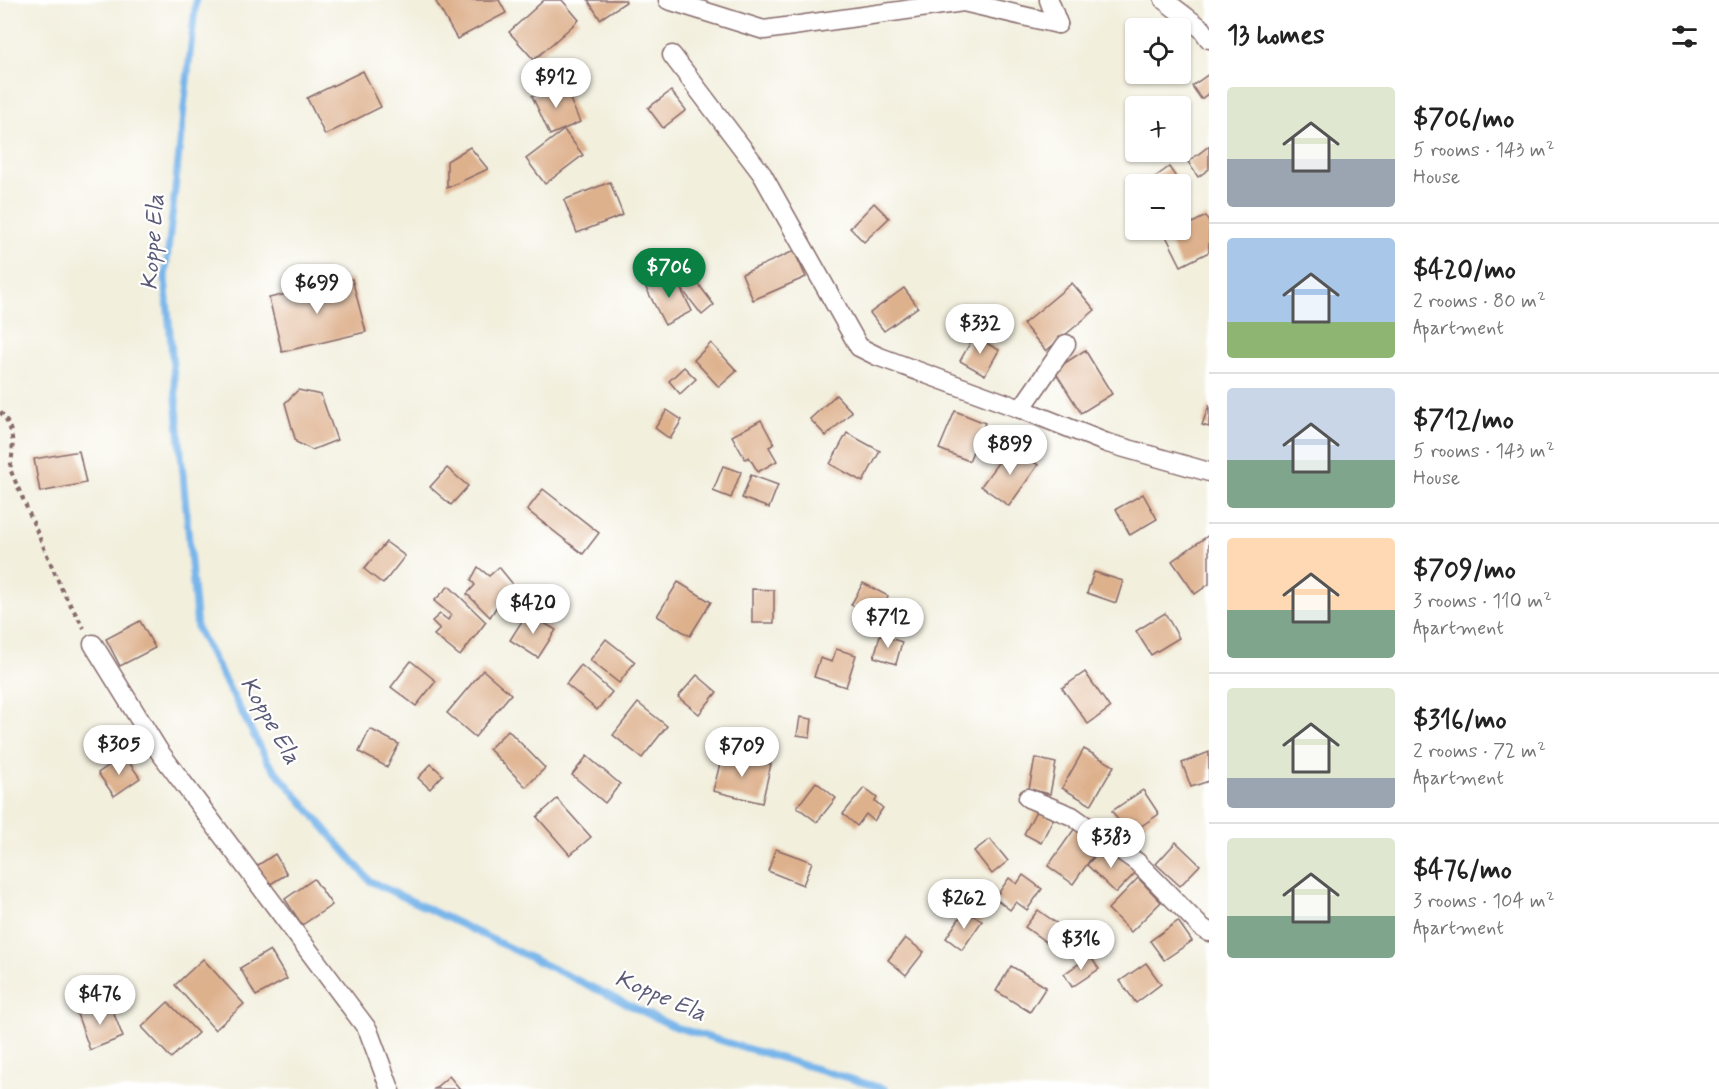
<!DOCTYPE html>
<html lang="en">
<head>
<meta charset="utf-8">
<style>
	:root { --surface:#fff; --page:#f2f2f2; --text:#222; --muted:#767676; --line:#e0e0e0; --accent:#0b8043 }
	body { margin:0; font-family:Mynerve,sans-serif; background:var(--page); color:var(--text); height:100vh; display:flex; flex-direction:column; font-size:22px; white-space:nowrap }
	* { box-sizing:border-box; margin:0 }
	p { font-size:20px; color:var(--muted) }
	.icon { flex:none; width:33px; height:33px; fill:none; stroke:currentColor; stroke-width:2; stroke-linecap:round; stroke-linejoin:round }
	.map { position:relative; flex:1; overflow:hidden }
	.sheet { display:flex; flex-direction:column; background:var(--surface); width:510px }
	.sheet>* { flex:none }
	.fabs { position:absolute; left:1125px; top:18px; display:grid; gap:12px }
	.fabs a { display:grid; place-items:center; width:66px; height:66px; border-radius:6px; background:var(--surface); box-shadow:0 2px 4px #0004; font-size:30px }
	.price { position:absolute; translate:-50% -51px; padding:0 14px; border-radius:21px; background:#fff; color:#222; font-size:20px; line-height:39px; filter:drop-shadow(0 2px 3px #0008) }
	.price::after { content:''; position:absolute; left:50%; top:36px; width:18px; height:14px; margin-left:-9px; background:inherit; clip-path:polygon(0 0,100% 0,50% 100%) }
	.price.selected { background:var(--accent); color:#fff }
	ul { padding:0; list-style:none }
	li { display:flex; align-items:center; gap:18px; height:150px; padding:0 18px }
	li+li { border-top:2px solid var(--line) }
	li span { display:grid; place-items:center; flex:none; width:168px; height:120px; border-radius:6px; color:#555 }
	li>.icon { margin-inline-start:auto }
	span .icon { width:72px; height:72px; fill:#fffc; stroke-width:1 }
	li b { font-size:26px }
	h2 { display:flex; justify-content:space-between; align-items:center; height:72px; padding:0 18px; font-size:26px }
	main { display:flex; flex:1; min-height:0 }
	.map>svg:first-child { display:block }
</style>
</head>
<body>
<main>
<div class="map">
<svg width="1209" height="1089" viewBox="0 0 1209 1089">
	<rect width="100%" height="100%" fill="#fff"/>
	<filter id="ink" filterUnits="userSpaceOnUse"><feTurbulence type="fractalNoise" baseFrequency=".0167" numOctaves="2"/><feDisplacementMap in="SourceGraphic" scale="12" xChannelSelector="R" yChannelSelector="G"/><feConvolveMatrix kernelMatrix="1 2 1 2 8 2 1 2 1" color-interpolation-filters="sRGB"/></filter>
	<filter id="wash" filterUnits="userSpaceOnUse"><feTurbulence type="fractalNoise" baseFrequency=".008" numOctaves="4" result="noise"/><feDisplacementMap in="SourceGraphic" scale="24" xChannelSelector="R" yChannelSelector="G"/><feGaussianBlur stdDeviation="1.35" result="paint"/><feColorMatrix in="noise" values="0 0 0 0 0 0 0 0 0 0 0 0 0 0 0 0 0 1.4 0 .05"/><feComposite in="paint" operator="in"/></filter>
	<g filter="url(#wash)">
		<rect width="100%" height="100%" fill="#f2efdd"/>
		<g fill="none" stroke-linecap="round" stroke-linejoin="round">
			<polyline stroke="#78b5ea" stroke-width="7" points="196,0 165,278 197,628 268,762 370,881 675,1027 885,1089"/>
		</g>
		<g id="blocks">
			<g fill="#deb18d">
				<polygon points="435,0 499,0 506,13 457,39"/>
				<polygon points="544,0 562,0 579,20 534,60 509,32"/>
				<polygon points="588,0 625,0 626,2 600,19"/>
				<polygon points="363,71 381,107 325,135 307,98"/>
				<polygon points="1209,74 1209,93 1201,99 1192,86"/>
				<polygon points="563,83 580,122 550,135 532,96"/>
				<polygon points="671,91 686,110 663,128 648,108"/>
				<polygon points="564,130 583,155 545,184 526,159"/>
				<polygon points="1209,146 1209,169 1198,177 1188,162"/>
				<polygon points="470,147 488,169 447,188 447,161"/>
				<polygon points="1169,167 1186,192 1180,196 1180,184 1150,184 1148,182"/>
				<polygon points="610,182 623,215 577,233 564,200"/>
				<polygon points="874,203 889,218 864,242 850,228"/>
				<polygon points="1206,216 1209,223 1209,252 1181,266 1166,236"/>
				<polygon points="794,251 806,277 753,300 742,274"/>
				<polygon points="673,274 692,311 665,325 646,288"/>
				<polygon points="694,278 714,305 702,315 681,288"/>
				<polygon points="352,279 366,332 282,352 269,298"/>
				<polygon points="1072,283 1095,310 1046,351 1023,324"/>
				<polygon points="904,288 918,307 884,331 870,313"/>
				<polygon points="974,336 999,350 985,375 960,361"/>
				<polygon points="711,343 737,371 719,387 694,360"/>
				<polygon points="1085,350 1112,394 1081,413 1054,370"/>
				<polygon points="684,367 696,379 680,394 669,381"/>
				<polygon points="298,390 321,395 337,440 312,450 296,442 285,403"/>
				<polygon points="836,395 852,412 826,436 810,419"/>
				<polygon points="1209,405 1209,427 1202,425"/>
				<polygon points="667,410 682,420 670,439 655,428"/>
				<polygon points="955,411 985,423 969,461 939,449"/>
				<polygon points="761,420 774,444 769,447 777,461 758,472 749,457 745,459 732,436"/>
				<polygon points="847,433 880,451 863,482 830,464"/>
				<polygon points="1011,445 1038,465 1009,506 981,486"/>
				<polygon points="79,451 86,483 40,492 34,459"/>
				<polygon points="723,466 741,472 731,498 713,491"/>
				<polygon points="447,468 468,486 451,505 430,487"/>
				<polygon points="751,475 778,485 769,508 742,498"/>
				<polygon points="543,489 599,533 583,554 527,510"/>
				<polygon points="1143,494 1157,519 1130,535 1116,509"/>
				<polygon points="1209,535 1209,584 1195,594 1172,561"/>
				<polygon points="386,542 405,556 383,584 364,569"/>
				<polygon points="478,567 489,576 499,567 512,583 490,617 467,594 475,585 471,580"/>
				<polygon points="1094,572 1123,581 1116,603 1087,593"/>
				<polygon points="678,582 711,602 690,636 657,616"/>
				<polygon points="863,583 888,596 877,618 851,605"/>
				<polygon points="449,586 486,622 460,656 434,635 440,629 432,621 440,614 448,620 451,615 434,601"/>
				<polygon points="752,589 774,590 774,623 752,623"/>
				<polygon points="527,613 556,630 538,658 510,640"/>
				<polygon points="1165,613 1179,638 1151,655 1136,631"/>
				<polygon points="140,621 155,648 120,666 106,639"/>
				<polygon points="880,635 902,642 896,664 874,657"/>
				<polygon points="606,639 635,662 619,683 590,660"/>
				<polygon points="836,649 856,655 846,687 814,677 820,658 832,662"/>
				<polygon points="411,661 436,681 416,706 391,687"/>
				<polygon points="581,665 612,692 597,710 566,684"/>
				<polygon points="483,670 511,694 475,737 447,713"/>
				<polygon points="1085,672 1110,708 1088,724 1062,688"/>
				<polygon points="697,675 717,692 699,714 678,697"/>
				<polygon points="638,703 667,726 642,758 613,735"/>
				<polygon points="800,717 812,719 810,737 797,735"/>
				<polygon points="370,729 399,744 387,767 359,752"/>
				<polygon points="508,730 545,768 526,787 489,749"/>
				<polygon points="1084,749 1114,766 1091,805 1062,788"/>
				<polygon points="723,752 771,764 762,803 713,791"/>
				<polygon points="1209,752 1209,781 1191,787 1182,763"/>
				<polygon points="124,755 140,778 114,796 98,773"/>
				<polygon points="587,756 620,784 605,803 572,775"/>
				<polygon points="1035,758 1056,763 1050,794 1029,789"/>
				<polygon points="431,764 443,775 430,789 418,778"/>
				<polygon points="816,782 836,798 817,822 797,807"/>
				<polygon points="864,788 877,798 875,801 883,808 874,821 866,814 857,826 843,814"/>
				<polygon points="1143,790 1159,814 1128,835 1112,811"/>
				<polygon points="557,799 591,837 570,855 537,817"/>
				<polygon points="1036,811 1053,819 1041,843 1024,834"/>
				<polygon points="1075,828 1100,846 1073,884 1048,866"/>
				<polygon points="990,839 1008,861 992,874 974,851"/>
				<polygon points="1176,842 1200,865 1180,886 1156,864"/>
				<polygon points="1106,844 1136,872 1116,893 1087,865"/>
				<polygon points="776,849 812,862 803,885 768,871"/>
				<polygon points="275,854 287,874 264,888 252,869"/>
				<polygon points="1023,875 1042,889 1027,910 1016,902 1010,910 995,898 1009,878 1017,884"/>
				<polygon points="1138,878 1161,902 1131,932 1108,909"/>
				<polygon points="314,879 332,905 302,925 285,899"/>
				<polygon points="965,910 982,921 962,950 946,938"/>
				<polygon points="1038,910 1059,925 1046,942 1025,927"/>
				<polygon points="1178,921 1192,941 1164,960 1150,941"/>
				<polygon points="905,938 924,952 906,975 888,960"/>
				<polygon points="270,950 287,979 256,996 240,968"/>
				<polygon points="1090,956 1099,969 1072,987 1064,974"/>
				<polygon points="203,959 244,1004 215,1030 175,985"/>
				<polygon points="1146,963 1161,984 1136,1003 1120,981"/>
				<polygon points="1011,966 1046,987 1030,1012 996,991"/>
				<polygon points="109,1001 123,1037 90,1050 77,1014"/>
				<polygon points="168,1002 198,1033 171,1058 142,1027"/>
				<polygon points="449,1076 460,1089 434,1089"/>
			</g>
		</g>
	</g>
	<g filter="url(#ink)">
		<use href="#blocks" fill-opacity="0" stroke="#856869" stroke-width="1.5"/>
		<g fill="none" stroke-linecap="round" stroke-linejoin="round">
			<defs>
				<g id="minor">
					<polyline points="668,0 764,30 963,2 1058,24"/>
					<polyline points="1049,0 1058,24"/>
					<polyline points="1164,0 1202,29 1209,39"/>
					<polyline points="672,55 762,174 859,347 877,356 1021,409"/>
					<polyline points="1066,344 1021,409 1107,443 1209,472"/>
					<polyline points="93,644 159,751 368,1030 390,1089"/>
					<polyline points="1028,798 1072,816 1137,862 1201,927 1209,932"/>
				</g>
			</defs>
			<use href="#minor" stroke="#856869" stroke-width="21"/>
			<path stroke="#856869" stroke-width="4" stroke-dasharray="4.5 4.5" stroke-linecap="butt" d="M0,412c15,14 14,38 10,57l53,123 21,36"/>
			<use href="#minor" stroke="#fff" stroke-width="18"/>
		</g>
	</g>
	<g text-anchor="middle" stroke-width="4.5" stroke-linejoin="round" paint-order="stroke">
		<g font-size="24" font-style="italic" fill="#5c5b77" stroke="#fff">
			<text transform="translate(152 242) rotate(-86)" y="8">Koppe Ela</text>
			<text transform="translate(271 720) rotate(60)" y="8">Koppe Ela</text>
			<text transform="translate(661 995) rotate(23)" y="8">Koppe Ela</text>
		</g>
	</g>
</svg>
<div class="fabs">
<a><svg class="icon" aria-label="locate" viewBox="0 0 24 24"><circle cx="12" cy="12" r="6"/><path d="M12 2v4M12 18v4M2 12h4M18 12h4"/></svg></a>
<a>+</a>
<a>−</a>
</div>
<b class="price" style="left:556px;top:109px">$912</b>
<b class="price selected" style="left:669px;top:299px">$706</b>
<b class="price" style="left:317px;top:315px">$699</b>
<b class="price" style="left:980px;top:355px">$332</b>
<b class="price" style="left:1010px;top:476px">$899</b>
<b class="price" style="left:533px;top:635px">$420</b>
<b class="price" style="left:888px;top:649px">$712</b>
<b class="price" style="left:119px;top:776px">$305</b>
<b class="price" style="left:742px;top:778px">$709</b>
<b class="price" style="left:1111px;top:869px">$383</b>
<b class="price" style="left:964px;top:930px">$262</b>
<b class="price" style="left:1081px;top:971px">$316</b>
<b class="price" style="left:100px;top:1026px">$476</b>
</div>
<section class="sheet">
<h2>13 homes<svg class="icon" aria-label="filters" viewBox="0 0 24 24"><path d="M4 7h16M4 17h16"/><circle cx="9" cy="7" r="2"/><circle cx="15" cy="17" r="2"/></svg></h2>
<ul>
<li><span style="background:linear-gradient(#dfe7d0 60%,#9aa5b1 0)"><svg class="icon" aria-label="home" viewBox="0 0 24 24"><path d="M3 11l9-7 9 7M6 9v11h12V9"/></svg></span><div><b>$706/mo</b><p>5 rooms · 143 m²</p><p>House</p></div></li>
<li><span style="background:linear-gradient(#a9c7e8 70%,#8fb573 0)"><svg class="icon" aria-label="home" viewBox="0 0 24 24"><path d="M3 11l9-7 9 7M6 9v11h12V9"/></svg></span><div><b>$420/mo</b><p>2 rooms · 80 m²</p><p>Apartment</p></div></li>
<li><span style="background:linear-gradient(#c9d6e8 60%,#7fa58c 0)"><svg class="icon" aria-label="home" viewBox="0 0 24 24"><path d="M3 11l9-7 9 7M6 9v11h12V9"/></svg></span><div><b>$712/mo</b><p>5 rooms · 143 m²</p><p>House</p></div></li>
<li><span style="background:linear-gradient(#ffd9b3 60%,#7fa58c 0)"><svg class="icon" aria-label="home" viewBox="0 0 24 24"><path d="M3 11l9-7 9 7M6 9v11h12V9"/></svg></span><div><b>$709/mo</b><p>3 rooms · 110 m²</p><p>Apartment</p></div></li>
<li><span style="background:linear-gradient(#dfe7d0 75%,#9aa5b1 0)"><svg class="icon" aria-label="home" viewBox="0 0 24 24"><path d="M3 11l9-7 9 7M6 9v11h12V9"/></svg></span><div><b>$316/mo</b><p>2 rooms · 72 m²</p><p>Apartment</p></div></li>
<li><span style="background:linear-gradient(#dfe7d0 65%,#7fa58c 0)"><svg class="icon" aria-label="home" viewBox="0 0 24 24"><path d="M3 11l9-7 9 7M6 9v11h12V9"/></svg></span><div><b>$476/mo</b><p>3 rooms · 104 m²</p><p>Apartment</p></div></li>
</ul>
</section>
</main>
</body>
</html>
